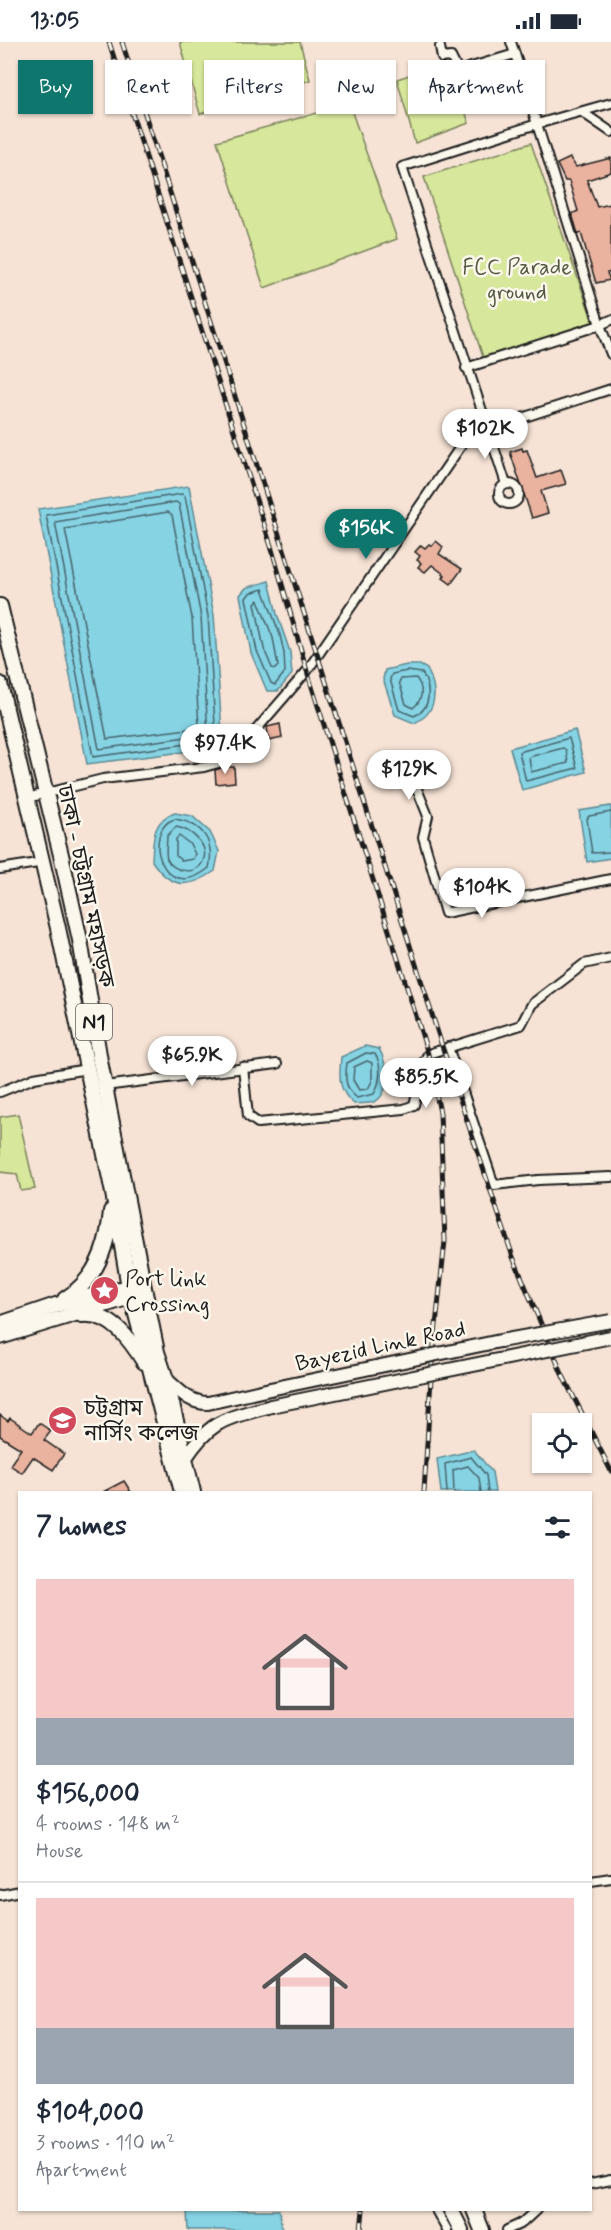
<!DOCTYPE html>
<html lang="en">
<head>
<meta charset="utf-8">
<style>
	:root { --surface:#fff; --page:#f6f6f7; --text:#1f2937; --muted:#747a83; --line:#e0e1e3; --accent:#0f766e }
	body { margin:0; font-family:Mynerve,"Noto Sans Bengali",sans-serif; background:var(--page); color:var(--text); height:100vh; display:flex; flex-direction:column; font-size:22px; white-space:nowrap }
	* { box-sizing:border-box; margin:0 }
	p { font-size:20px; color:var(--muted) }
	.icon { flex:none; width:33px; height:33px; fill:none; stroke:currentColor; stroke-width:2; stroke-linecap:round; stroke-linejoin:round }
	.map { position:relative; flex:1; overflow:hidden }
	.details { position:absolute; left:18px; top:1449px; width:574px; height:720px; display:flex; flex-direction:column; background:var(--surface); border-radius:0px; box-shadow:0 2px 4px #0004 }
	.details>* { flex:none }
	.hud { position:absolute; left:18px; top:18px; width:576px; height:54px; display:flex; gap:12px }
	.tools { position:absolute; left:532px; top:1371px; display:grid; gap:12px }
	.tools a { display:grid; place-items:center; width:60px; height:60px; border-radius:0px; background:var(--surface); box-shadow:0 2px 4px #0004; font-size:30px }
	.price { position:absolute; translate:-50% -51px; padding:0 14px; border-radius:21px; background:#fff; color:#222; font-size:20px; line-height:39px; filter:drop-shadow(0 2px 3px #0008) }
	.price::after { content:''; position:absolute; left:50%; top:36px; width:18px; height:14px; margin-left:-9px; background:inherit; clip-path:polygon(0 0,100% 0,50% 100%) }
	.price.active { background:var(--accent); color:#fff }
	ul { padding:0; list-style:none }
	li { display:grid; align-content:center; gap:12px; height:318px; padding:0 18px }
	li+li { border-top:2px solid var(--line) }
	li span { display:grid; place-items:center; height:186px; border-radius:0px; color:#555 }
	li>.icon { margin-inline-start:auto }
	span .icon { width:108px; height:108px; fill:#fffc; stroke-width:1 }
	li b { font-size:26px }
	h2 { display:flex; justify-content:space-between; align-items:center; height:72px; padding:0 18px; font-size:26px }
	.chip { padding:0 21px; border-radius:0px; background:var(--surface); box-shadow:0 2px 4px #0004; font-size:21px; line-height:54px }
	.chip.active { background:var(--accent); color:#fff }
	.status { display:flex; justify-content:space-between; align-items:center; height:42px; padding:0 30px; background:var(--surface); direction:ltr }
	.status svg { height:16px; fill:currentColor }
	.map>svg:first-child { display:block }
</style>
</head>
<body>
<div class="status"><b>13:05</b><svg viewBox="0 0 49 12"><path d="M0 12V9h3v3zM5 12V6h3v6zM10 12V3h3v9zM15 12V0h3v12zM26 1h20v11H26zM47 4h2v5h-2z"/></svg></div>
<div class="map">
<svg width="611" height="2188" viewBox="0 0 611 2188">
	<rect width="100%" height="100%" fill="#f6e3d5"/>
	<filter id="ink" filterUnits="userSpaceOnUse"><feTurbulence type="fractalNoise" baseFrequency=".0167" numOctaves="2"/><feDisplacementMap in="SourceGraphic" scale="12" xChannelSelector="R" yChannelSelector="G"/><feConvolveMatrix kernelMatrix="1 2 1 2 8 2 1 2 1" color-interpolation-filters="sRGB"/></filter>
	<g filter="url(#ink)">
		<g fill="#d7e79b" stroke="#7a825c" stroke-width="1.5">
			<polygon points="180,0 300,0 310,38 200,72"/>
			<polygon points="449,20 469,81 415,101 397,37"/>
			<polygon points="349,62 397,197 264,246 217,99"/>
			<polygon points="531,101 593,280 483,315 424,135"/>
			<polygon points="18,1072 35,1147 21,1149 17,1132 0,1130 0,1075"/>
		</g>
		<g fill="#86d3e4" stroke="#5c8a94" stroke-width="1.5">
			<polygon points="189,444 214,573 223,705 87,722 38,467"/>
			<polygon points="269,539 277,572 290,610 292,632 278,649 267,649 251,611 240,553 246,546"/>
			<path d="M407,623h13l7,4c11,20 11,44 -13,54l-19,-8 -12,-36 2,-9z"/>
			<polygon points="575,688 586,730 522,748 510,706"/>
			<polygon points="611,764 611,816 587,820 579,769"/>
			<path d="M175,771l17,3 18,16 9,19 -4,20c-27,19 -45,17 -63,-10 1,-20 0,-42 23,-48z"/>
			<path d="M365,1004l14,3c8,12 13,45 -5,53 -6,2 -13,1 -20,2 -16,-13 -15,-27 -13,-47z"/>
			<polygon points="474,1408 492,1430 495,1450 441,1450 437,1417"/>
			<polygon points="187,2168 279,2168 282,2188 188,2188"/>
		</g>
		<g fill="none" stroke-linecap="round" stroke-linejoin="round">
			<g stroke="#46656c" stroke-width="1.5">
				<polygon points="182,452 185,454 208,574 216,698 93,715 46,473"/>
				<polygon points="176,460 179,462 201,575 208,692 99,707 55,480"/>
				<polygon points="168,470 172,473 192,576 199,684 196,686 107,697 65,487"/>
				<polygon points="263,547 280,593 284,611 285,630 275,643 271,641 257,609 246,556 250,551"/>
				<polygon points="258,558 273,596 278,624 275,627 272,626 264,607 255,561"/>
				<path d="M407,629l15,2c9,14 10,36 -8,43l-15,-6 -9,-31 2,-5z"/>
				<path d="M416,636c8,10 7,22 -3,30l-7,-4 -7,-22 2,-3z"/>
				<polygon points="569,696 577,726 526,739 519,710"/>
				<polygon points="563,706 566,708 568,721 531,730 529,715"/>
				<polyline points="611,770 589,774 587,777 592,811 611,810"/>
				<path d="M175,777c27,4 40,22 34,49 -48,39 -68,-40 -34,-49z"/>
				<path d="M176,785c14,2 36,19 26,36 -7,13 -30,8 -35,-4 -2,-6 0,-16 0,-23z"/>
				<polygon points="179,794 190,802 195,812 193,817 182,819 176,814 176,797"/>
				<path d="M366,1011l9,1c8,12 5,29 -1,40l-17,4c-13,-10 -12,-21 -10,-35z"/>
				<polygon points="367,1019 372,1021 372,1039 368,1047 359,1048 353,1038 354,1025"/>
				<polyline points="447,1450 445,1422 471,1415 486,1433 488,1450"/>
				<polyline points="454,1450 453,1428 468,1424 479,1436 481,1450"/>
			</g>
		</g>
		<g fill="#eab39f" stroke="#1c1c1c" stroke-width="1.5">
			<polygon points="570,116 576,125 611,116 611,130 587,138 597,165 611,162 611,230 607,231 610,238 596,241 581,191 578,192 572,172 578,169 569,139 565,139 557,122"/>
			<polygon points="522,406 523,409 527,408 537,436 561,428 566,442 541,449 548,471 532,476 510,410"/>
			<polygon points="436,499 443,505 439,512 462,527 451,542 443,536 445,533 432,523 425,530 418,525 421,521 417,518 420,514 415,510 421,503 425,506 429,502 432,504"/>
			<polygon points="280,682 282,696 269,699 267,685"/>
			<polygon points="224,725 234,725 235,740 216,742 215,728"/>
			<polygon points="0,1373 8,1379 10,1376 32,1391 39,1381 51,1389 44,1398 64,1412 53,1428 33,1415 22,1431 10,1423 21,1407 0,1394"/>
			<polygon points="124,1439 131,1450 103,1450"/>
		</g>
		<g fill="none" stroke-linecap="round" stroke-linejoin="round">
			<defs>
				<g id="minor">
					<polyline points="440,5 442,16 451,15 458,29 515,12 511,0"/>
					<polyline points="611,61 537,82 600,283 611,278"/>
					<polyline points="582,70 611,90"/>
					<polyline points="466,326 600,283 611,312"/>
					<polyline points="506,442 488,387 611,347"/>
					<circle cx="509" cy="452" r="10"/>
					<polyline points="407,722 428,774 423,795 445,871 611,837"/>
					<polyline points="27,756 103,737 204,725 222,720 250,695 307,629 467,395 488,387 402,125 537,82 515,12"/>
					<polyline points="0,827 44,820"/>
					<polyline points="448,1005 494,1143 538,1138 611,1135"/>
					<polyline points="243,1025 248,1074 258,1081 404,1067 414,1063 425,1018 428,1012 521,983 532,962 584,922 611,916"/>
					<polyline points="105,1044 277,1022"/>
					<polyline points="0,1050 34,1036 87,1027"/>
					<polyline points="591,1839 611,1836"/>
					<polyline points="0,1853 20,1849"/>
					<polyline points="591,2142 611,2138"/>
					<polyline points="436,2168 447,2188"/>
					<polyline points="507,2188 522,2181 536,2168"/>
				</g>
				<g id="primary">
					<path d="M166,1337c14,12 23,24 42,24l62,-14"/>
					<path d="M185,1417c27,-41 41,-40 86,-53"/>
				</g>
				<g id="trunk">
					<polyline points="0,564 62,817 80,898 100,1019 143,1241 157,1310 166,1337 193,1450"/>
					<polyline points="0,642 58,886 113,1151 129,1245 182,1450"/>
					<path d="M65,1257c31,-19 43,-52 46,-88"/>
					<path d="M82,1273c29,-3 49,26 62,47"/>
					<polyline points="0,1282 56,1263 136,1243"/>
					<polyline points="0,1295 140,1252"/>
					<polyline points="451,2168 461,2188"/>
					<polyline points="474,2168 482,2188"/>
				</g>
			</defs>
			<use href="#minor" stroke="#1c1c1c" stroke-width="12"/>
			<use href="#primary" stroke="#1c1c1c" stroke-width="16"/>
			<use href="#trunk" stroke="#1c1c1c" stroke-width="18"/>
			<use href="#minor" stroke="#fbf7ec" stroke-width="8"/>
			<use href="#primary" stroke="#fbf7ec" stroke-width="12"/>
			<use href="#trunk" stroke="#fbf7ec" stroke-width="14"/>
			<defs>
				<g id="rail">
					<polyline points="109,0 271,504 307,629 428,1012 440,1071 445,1199 432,1321 424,1450"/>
					<polyline points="122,0 443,1007 513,1215 562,1332 611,1429"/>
					<polyline points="361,2188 363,2168"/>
				</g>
			</defs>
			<use href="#rail" stroke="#1c1c1c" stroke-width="5"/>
			<use href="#rail" stroke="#fbf7ec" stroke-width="3" stroke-dasharray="9" stroke-linecap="butt"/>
			<defs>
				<g id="primary-bridge">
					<polyline points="270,1347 500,1299 611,1279"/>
					<polyline points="271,1364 611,1295"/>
				</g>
			</defs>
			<use href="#primary-bridge" stroke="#1c1c1c" stroke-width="16" stroke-linecap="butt"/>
			<use href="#primary-bridge" stroke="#fbf7ec" stroke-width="12"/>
		</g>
	</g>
	<defs>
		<symbol id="sight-disc" viewBox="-11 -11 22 22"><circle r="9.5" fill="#d1495b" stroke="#fbf7ec"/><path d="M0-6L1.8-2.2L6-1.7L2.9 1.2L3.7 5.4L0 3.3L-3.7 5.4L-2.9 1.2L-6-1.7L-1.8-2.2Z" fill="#fff"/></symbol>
		<symbol id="university-disc" viewBox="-11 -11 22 22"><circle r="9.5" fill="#d1495b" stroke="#fbf7ec"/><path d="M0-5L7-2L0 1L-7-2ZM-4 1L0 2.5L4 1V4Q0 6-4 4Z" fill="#fff"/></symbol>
	</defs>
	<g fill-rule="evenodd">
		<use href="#sight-disc" x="88" y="1232" width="33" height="33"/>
		<use href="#university-disc" x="46" y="1362" width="33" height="33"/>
	</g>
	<g text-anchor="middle" stroke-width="5" stroke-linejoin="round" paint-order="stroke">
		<rect fill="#fbf7ec" stroke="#5f5e5a" stroke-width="1.5" x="76" y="962" width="36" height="36" rx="4.5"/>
		<g font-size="21" font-weight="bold" fill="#1c1c1c">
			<text x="94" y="987">N1</text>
		</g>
		<g font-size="22" fill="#545942" stroke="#fbf7ec">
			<text x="517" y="232">FCC Parade<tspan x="517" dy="25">ground</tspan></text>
		</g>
		<g font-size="22" fill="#1c1c1c" stroke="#fbf7ec">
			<text transform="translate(87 844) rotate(78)" y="8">ঢাকা - চট্টগ্রাম মহাসড়ক</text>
			<text transform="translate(380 1303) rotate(-12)" y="8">Bayezid Link Road</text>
		</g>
		<g font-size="22" fill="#1c1c1c" stroke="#fbf7ec" text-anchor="start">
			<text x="125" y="1244">Port link<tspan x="125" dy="25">Crossing</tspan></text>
			<text x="84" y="1373">চট্টগ্রাম<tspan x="84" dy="25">নার্সিং কলেজ</tspan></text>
		</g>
	</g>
</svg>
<div class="tools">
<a><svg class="icon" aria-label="locate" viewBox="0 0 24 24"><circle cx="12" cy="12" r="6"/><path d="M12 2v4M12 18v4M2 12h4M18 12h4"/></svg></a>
</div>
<b class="price" style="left:485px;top:418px">$102K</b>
<b class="price active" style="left:366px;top:518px">$156K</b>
<b class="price" style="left:225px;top:733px">$97.4K</b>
<b class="price" style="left:409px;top:759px">$129K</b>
<b class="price" style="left:482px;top:877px">$104K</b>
<b class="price" style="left:192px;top:1045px">$65.9K</b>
<b class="price" style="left:426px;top:1067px">$85.5K</b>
<div class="hud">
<a class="chip active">Buy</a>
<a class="chip">Rent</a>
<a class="chip">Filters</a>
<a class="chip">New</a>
<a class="chip">Apartment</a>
</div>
<section class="details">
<h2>7 homes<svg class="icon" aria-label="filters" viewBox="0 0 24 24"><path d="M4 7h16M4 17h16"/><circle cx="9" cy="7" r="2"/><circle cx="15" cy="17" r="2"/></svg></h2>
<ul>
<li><span style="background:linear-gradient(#f6c9c9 75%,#9aa5b1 0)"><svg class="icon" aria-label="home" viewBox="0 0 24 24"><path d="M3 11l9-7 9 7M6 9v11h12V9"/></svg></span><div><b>$156,000</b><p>4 rooms · 148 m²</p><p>House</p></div></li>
<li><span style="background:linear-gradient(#f6c9c9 70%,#9aa5b1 0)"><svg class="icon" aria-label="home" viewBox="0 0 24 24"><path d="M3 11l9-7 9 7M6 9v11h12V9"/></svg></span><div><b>$104,000</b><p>3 rooms · 110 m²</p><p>Apartment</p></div></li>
</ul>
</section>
</div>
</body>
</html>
